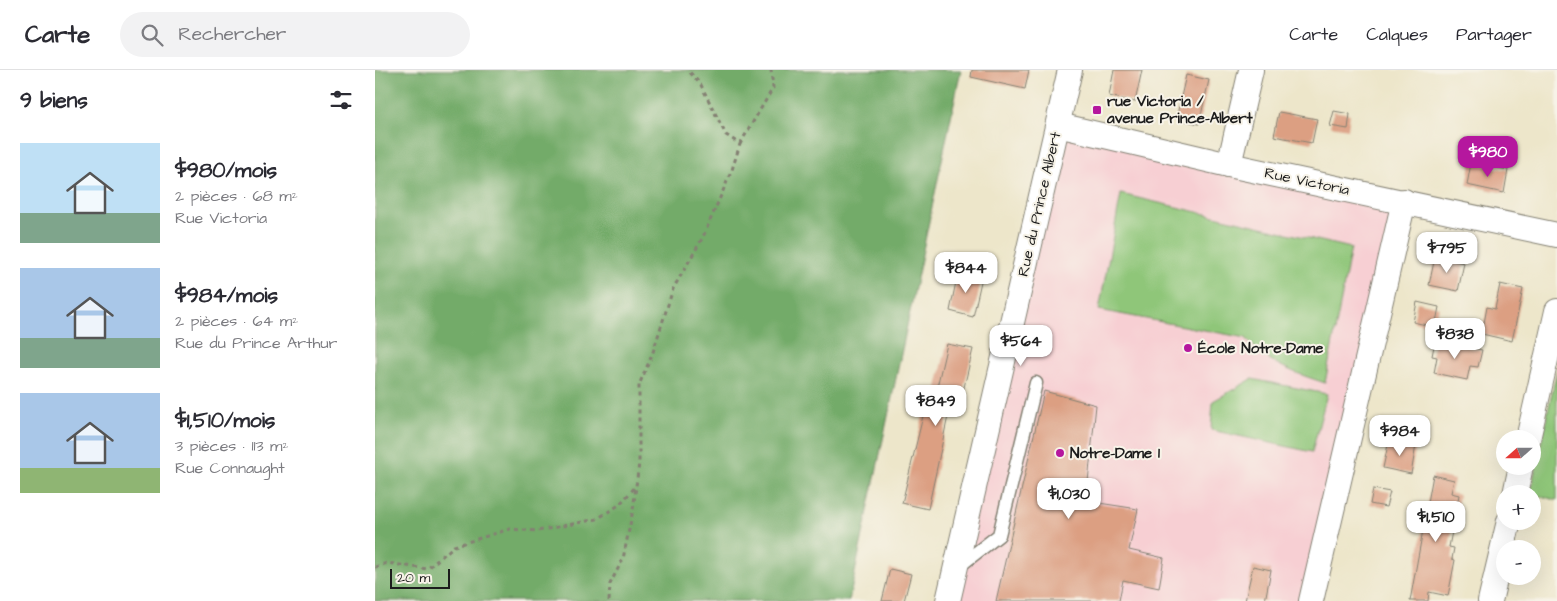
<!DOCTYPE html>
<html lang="fr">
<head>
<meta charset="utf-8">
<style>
	:root { --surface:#fff; --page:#f2f2f3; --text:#2b2b33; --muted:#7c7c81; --line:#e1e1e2; --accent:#b5179e }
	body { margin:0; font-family:"Architects Daughter",sans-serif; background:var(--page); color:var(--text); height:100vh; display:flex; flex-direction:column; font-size:19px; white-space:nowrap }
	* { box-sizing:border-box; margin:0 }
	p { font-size:16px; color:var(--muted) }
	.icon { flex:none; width:28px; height:28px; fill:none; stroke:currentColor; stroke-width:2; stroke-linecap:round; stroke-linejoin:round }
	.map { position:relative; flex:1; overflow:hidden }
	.sheet { display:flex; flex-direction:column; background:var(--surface); width:375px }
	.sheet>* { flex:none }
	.needle { width:32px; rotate:249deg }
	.fabs { position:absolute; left:1121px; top:360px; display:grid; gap:10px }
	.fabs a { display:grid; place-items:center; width:45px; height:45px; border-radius:50%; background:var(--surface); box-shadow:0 5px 20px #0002; font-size:25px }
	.scale { position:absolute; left:15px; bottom:12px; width:60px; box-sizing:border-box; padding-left:5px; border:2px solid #1c1c1c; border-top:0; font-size:14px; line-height:18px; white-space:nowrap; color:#1c1c1c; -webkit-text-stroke:4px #f7f3e8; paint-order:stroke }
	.price { position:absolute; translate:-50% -42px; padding:0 11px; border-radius:10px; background:#fff; color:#222; font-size:16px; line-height:32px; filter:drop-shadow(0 1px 2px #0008) }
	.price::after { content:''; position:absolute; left:50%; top:30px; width:15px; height:11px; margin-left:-8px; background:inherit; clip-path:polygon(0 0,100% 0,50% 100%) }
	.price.selected { background:var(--accent); color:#fff }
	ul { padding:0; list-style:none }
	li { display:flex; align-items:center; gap:15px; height:125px; padding:0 20px }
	li span { display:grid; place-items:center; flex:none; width:140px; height:100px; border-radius:0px; color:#555 }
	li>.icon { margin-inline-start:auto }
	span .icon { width:60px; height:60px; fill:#fffc; stroke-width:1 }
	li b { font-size:21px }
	h2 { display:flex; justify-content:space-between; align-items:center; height:60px; padding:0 20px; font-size:21px }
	header { display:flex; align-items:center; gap:30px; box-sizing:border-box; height:70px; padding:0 25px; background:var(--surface); border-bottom:1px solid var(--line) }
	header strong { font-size:24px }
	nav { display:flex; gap:28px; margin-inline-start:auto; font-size:18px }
	.search { width:350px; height:45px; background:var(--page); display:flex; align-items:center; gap:12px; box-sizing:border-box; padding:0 18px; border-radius:28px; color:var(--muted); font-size:19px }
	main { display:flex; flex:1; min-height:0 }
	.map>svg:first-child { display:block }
</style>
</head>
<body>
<header>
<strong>Carte</strong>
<div class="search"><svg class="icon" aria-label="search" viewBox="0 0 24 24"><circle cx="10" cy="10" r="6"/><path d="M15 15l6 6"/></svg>Rechercher</div>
<nav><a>Carte</a><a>Calques</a><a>Partager</a></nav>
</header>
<main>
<section class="sheet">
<h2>9 biens<svg class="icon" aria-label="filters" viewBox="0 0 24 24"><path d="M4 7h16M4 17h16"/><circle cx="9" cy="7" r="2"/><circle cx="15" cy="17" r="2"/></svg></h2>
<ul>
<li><span style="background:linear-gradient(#bfe0f5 70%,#7fa58c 0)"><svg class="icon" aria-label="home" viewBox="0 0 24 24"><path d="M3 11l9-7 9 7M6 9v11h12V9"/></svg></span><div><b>$980/mois</b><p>2 pièces · 68 m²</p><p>Rue Victoria</p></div></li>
<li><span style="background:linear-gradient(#a9c7e8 70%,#7fa58c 0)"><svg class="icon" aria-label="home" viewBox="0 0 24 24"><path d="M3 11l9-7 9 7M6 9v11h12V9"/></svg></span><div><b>$984/mois</b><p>2 pièces · 64 m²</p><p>Rue du Prince Arthur</p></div></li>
<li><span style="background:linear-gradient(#a9c7e8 75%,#8fb573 0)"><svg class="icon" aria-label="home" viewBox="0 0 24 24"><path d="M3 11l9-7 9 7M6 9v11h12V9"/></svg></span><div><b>$1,510/mois</b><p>3 pièces · 113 m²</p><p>Rue Connaught</p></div></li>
</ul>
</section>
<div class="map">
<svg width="1182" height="531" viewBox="0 0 1182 531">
	<rect width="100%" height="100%" fill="#f7f3e8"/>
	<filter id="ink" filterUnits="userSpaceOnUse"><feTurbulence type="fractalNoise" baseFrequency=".02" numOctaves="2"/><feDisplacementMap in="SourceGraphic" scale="10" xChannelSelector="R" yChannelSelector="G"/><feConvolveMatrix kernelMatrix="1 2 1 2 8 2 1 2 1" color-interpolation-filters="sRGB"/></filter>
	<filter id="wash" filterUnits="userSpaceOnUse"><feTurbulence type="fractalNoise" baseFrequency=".0096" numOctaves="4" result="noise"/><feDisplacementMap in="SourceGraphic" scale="20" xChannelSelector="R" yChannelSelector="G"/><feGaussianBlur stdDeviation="1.12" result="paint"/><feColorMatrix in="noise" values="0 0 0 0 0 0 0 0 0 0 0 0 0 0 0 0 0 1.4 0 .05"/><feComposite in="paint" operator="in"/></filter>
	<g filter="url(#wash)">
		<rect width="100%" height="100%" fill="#ede6ca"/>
		<polygon fill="#f7cfd3" points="683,55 1029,131 936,531 573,531"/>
		<g fill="#8fc679" stroke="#56714a">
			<path d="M746,124l230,54 -26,135c-30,-10 -58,-19 -79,-45l-147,-28z"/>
			<polygon points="1182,300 1182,430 1155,424"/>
			<polygon points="877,309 952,324 937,382 836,360 838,331"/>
		</g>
		<polygon fill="#73ab69" stroke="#486442" points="0,0 586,0 474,531 0,531"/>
		<g id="blocks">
			<g fill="#dc9f82">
				<polygon points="597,0 654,0 650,19 596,7"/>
				<polygon points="739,0 767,0 760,32 734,26"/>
				<polygon points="811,5 834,10 824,54 801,49"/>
				<polygon points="959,41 975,44 973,59 955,56"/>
				<polygon points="904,42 942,49 937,73 899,66"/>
				<polygon points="1096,93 1133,100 1129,123 1092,115"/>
				<polygon points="1060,187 1089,193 1083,221 1054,215"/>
				<polygon points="583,202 607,207 598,247 575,241"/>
				<polygon points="1125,214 1148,219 1137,271 1107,264 1112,237 1120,239"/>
				<polygon points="1042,232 1064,237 1060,257 1038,252"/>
				<polygon points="1060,271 1107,280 1103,297 1095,296 1092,310 1059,303 1062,287 1057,286"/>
				<polygon points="572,274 598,279 587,326 578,323 553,439 527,433 549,342 556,343"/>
				<polygon points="669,321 721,335 711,431 763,439 754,480 789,488 784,518 748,510 744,531 621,531"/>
				<polygon points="1014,370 1041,375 1036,404 1008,398"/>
				<polygon points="1058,405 1079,410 1076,423 1084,425 1074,477 1079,478 1077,489 1080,490 1073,526 1054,522 1053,531 1035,531"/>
				<polygon points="998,419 1015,422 1011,437 995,434"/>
				<polygon points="878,496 896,500 890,531 870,531"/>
				<polygon points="515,499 536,504 529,531 507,531"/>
			</g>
		</g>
	</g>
	<g filter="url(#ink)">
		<use href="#blocks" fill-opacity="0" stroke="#848173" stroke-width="1"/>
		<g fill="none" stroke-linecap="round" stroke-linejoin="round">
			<defs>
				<polyline id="lane" points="583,497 624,465 661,313"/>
				<g id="street">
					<polyline points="683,55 854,95 1182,165"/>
					<polyline points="854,95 876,0"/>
					<polyline points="1153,369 1182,241"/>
					<polyline points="1140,424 1146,396"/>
					<polyline points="573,531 695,0"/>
					<polyline points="936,531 1029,131"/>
					<polyline points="1115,531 1134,451"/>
				</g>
			</defs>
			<use href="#lane" stroke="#848173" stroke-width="15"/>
			<use href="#street" stroke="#848173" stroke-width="26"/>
			<g stroke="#848173" stroke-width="3" stroke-dasharray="4 4" stroke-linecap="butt">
				<polyline points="365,74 398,18 396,0"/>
				<polyline points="0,497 12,493 52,499 79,476 135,459 163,461 222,449 244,435 261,416"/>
				<polyline points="234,531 235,514 248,489 258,440 264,393 264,315 277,285 298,219 328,167 357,100 365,74 351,65 326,15 313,0"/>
			</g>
			<use href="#lane" stroke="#fff" stroke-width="12"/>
			<use href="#street" stroke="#fff" stroke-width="24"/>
		</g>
	</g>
	<g fill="#b5179e" stroke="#f7f3e8" stroke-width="2">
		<rect x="717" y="35" width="10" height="10" rx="2.5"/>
		<circle cx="813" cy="278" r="5"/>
		<circle cx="685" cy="383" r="5"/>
	</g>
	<g text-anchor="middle" stroke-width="4" stroke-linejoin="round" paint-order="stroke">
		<g font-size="15" font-weight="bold" fill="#1c1c1c" stroke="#f7f3e8" text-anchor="start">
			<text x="732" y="36">rue Victoria /<tspan x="732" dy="17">avenue Prince-Albert</tspan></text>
			<text x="823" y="283">École Notre-Dame</text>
			<text x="695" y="388">Notre-Dame 1</text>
		</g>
		<g font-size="15" fill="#1c1c1c" stroke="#f7f3e8">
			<text transform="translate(932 111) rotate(12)" y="5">Rue Victoria</text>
			<text transform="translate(664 134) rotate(-77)" y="5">Rue du Prince Albert</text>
		</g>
	</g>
</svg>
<div class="fabs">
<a><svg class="needle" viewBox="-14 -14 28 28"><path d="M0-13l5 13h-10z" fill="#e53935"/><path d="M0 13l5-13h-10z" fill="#7c7c81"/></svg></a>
<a>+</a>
<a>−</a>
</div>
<div class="scale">20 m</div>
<b class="price selected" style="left:1113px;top:108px">$980</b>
<b class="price" style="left:1072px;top:204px">$795</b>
<b class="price" style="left:591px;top:224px">$844</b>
<b class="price" style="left:1080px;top:290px">$838</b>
<b class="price" style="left:646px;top:297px">$564</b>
<b class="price" style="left:561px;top:357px">$849</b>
<b class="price" style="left:1025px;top:387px">$984</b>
<b class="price" style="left:694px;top:450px">$1,030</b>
<b class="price" style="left:1061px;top:473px">$1,510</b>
</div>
</main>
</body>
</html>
